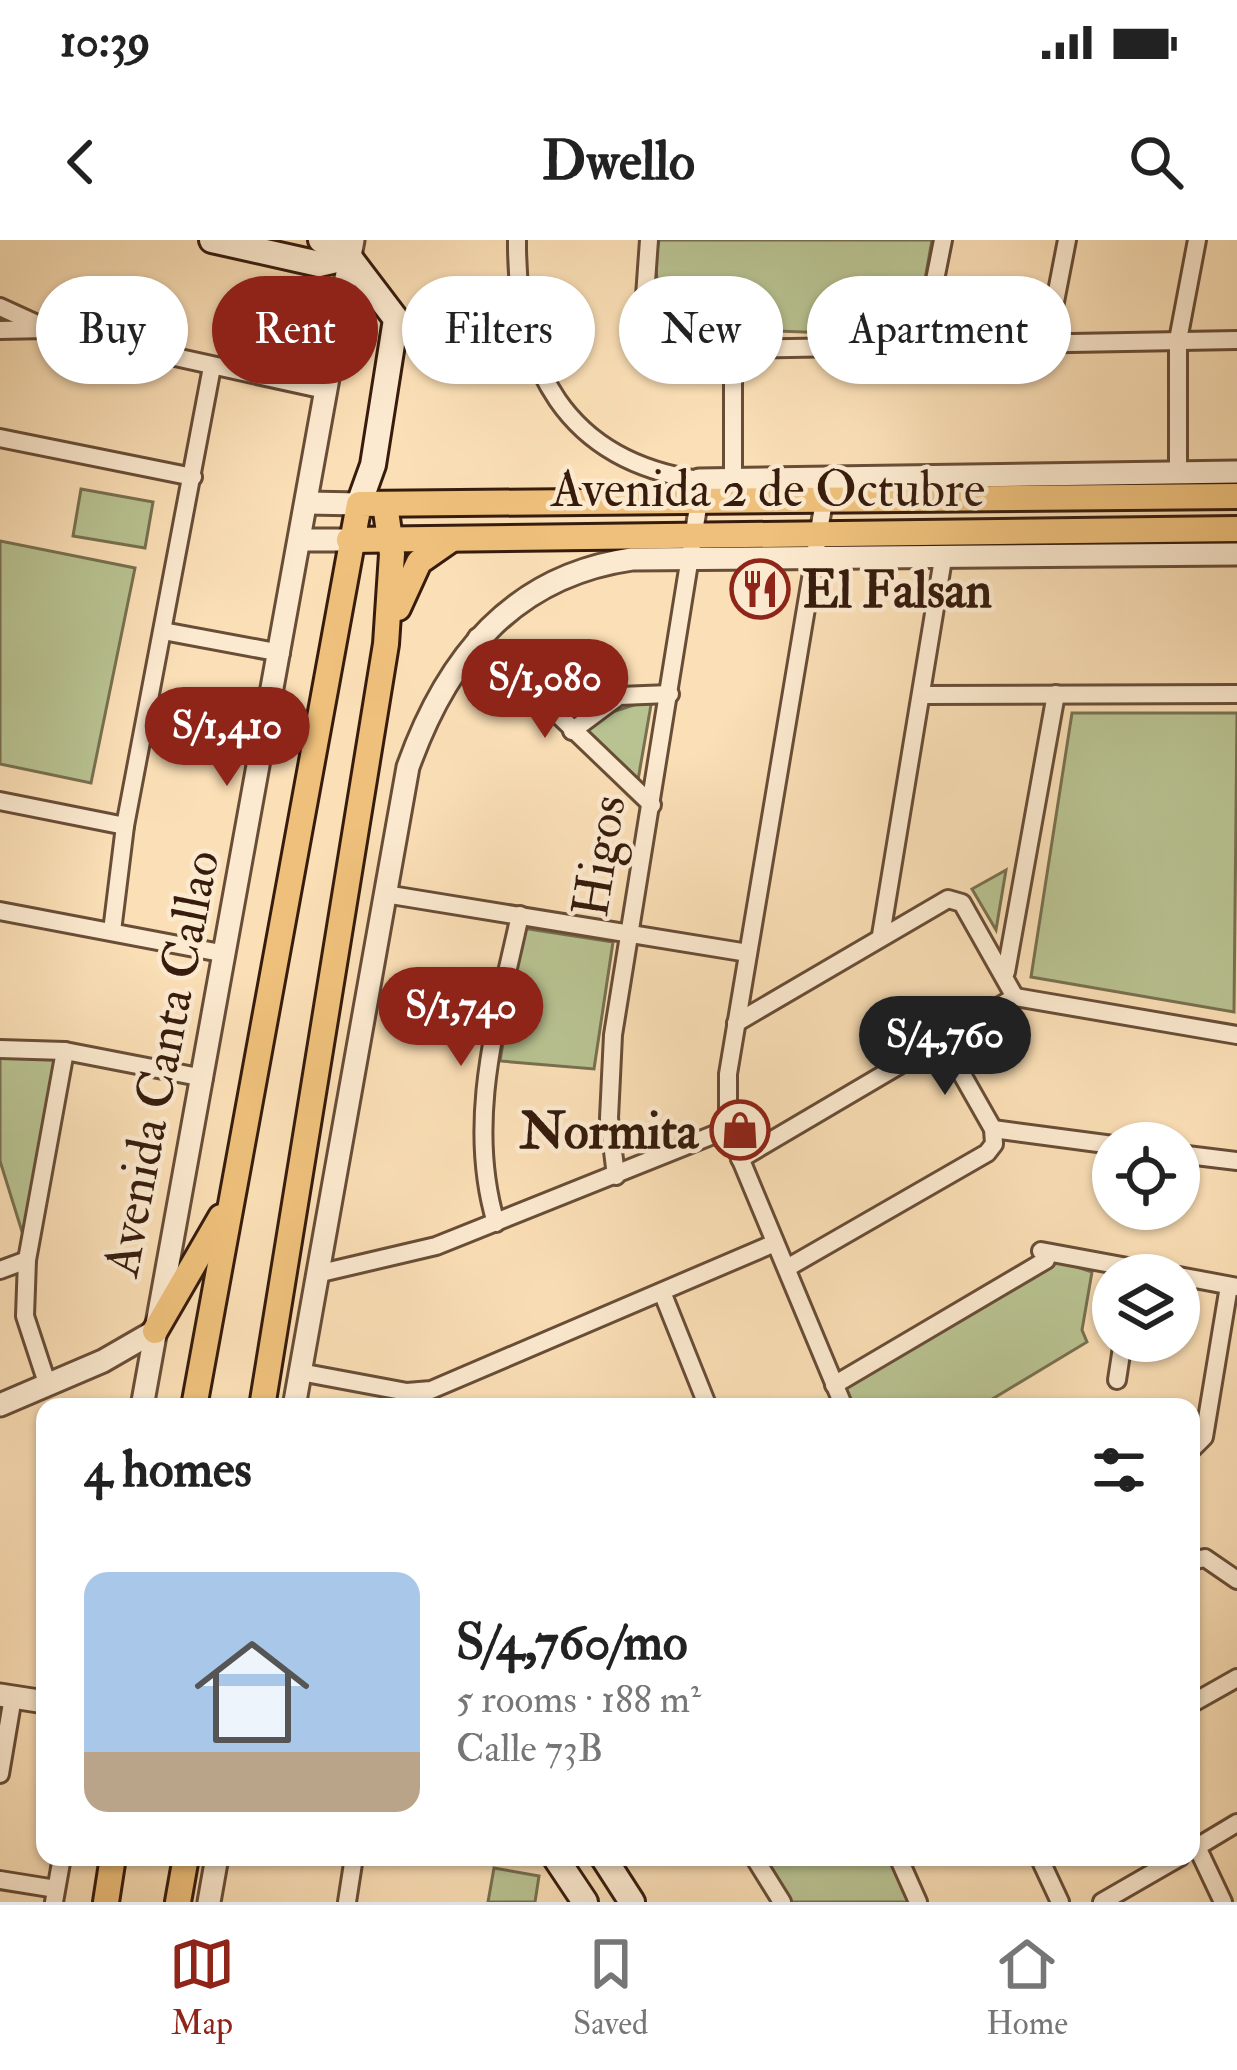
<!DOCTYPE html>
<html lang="en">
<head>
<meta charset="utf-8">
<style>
	:root { --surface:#fff; --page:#f6f6f6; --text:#222; --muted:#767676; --line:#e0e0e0; --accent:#8f2418 }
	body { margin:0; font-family:"IM FELL Double Pica",serif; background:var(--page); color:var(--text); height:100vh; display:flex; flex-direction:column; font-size:45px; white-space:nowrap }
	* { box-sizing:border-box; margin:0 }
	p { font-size:39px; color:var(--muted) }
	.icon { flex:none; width:66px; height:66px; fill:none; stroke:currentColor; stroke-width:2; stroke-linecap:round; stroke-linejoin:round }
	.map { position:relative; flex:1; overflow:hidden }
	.details { position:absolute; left:36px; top:1158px; width:1164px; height:468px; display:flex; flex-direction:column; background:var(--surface); border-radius:24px; box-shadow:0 3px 9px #0004 }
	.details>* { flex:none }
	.banner { position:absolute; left:36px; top:36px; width:1167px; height:108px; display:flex; gap:24px }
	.controls { position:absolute; left:1092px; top:882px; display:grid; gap:24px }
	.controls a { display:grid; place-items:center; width:108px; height:108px; border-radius:50%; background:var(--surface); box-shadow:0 3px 9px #0004; font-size:60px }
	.price { position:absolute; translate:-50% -102px; padding:0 27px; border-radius:42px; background:var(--accent); color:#fff; font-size:39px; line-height:78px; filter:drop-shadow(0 3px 6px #0008) }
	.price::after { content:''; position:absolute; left:50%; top:72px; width:36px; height:27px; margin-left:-18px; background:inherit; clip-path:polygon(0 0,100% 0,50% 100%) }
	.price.active { background:#222; color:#fff }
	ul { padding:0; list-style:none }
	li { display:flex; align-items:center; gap:36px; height:300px; padding:0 48px }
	li span { display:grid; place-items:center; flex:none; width:336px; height:240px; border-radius:24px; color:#555 }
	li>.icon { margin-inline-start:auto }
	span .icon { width:144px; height:144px; fill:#fffc; stroke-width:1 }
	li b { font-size:51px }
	h2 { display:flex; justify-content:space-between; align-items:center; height:144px; padding:0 48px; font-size:51px }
	.chip { padding:0 42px; border-radius:54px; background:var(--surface); box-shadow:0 3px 9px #0004; font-size:42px; line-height:108px }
	.chip.active { background:var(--accent); color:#fff }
	.status { display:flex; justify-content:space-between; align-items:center; height:84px; padding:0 60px; background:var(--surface); direction:ltr }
	.status svg { height:33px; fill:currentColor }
	header { display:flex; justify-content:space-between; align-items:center; height:156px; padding:0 48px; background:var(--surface); font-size:54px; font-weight:700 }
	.tabs { display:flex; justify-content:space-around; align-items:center; height:168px; border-top:3px solid var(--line); background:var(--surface); font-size:33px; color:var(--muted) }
	.tabs a { display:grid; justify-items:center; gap:6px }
	.tabs .active { color:var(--accent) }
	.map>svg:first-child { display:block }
</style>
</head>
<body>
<div class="status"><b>10:39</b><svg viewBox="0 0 49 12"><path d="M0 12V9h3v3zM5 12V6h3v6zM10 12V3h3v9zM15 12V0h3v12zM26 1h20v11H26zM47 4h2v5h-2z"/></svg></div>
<header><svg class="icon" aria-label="back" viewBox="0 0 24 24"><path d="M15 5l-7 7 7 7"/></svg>Dwello<svg class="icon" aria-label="search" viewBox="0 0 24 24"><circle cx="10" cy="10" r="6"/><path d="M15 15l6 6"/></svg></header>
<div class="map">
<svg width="1237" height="1662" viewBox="0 0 1237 1662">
	<rect width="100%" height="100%" fill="#fbdfb6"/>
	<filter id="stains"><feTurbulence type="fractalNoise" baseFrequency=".00167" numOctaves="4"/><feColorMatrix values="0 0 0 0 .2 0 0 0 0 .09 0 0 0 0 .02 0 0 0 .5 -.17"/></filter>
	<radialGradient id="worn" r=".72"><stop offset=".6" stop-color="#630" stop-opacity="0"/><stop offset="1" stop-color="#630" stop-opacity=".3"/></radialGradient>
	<g fill="#b9c392" stroke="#787050" stroke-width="3">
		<path d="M659,0h273l-17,96 -220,-8c-35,-18 -45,-50 -36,-88z"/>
		<polygon points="81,249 153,262 145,308 73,296"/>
		<polygon points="0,301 135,328 91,543 0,524"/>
		<polygon points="652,459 638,540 583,489 600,476"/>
		<polygon points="1072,473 1237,473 1234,772 1031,737"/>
		<polygon points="1006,630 996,690 972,649"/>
		<polygon points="522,688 613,702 594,829 500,821"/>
		<polygon points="12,815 55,819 24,998 0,921 0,818"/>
		<polygon points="1046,1017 1092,1032 1082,1090 1087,1102 979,1167 854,1167 841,1138"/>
		<polygon points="762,1617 889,1617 909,1662 789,1662"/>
		<polygon points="494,1628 539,1636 535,1662 488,1662"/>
	</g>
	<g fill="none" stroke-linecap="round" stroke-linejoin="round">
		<defs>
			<g id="minor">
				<path d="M517,0c-1,125 48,221 182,240"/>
				<path d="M649,0l-4,56c25,34 47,45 88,53l504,-9"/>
				<polyline points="0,67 48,89 325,150"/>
				<polyline points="0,90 47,89"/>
				<polyline points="1047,103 1067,0"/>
				<polyline points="922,105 943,0"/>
				<polyline points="0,198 193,237"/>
				<polyline points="1178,232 1178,100 1197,0"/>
				<polyline points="733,238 733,109"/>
				<polyline points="824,261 728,834 728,889 844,1167"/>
				<polyline points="163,391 281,413"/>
				<polyline points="477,397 652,565"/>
				<polyline points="923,455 1237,454"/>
				<polyline points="572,491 619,456 670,454"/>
				<polyline points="0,561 125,586"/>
				<polyline points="385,654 748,713"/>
				<polyline points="0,671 226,714"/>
				<polyline points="112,691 125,586 212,127"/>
				<polyline points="881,695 943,319"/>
				<polyline points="1006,732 1056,454"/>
				<polyline points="1015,757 1237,795"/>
				<polyline points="736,783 948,659 962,663 1015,757"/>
				<polyline points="0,809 65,811 204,838"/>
				<polyline points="993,889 1113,905"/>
				<polyline points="1179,914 1237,921"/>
				<polyline points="740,919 1015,757"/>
				<polyline points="616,936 609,878 613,795 699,261"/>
				<path d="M496,983c-31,-103 2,-206 24,-308"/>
				<polyline points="1041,1011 1171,1035"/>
				<polyline points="787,1028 987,913 994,904 993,889 943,801"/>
				<polyline points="0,1030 27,1020"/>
				<polyline points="321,1033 436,1006 728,889"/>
				<polyline points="1179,1036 1237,1047"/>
				<polyline points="662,1052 708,1167"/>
				<polyline points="300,1132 407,1152 431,1150 775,1003"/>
				<polyline points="1117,1140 1123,1101"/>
				<polyline points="834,1145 1046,1020"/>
				<polyline points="48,1146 25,1076 27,1020 65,811"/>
				<polyline points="1191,1210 1204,1197 1229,1046"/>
				<polyline points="1191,1321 1205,1318 1237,1340"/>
				<polyline points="1191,1464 1237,1438"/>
				<polyline points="0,1534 13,1457"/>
				<polyline points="1197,1607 1223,1662"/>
				<polyline points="1192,1610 1237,1583"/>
				<polyline points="754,1617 782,1662"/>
				<polyline points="898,1617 918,1662"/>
				<polyline points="1039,1617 1060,1662"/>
				<polyline points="0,1640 56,1649"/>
				<polyline points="54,1662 62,1617"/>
				<polyline points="347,1662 354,1617"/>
				<polyline points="1102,1662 1180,1617"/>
			</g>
			<g id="tertiary">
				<polyline points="699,261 699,240 1237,232"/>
				<polyline points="308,263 359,264"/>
				<polyline points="301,300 349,300"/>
				<polyline points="0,1165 103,1121 155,1091"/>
				<polyline points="142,1167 353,0"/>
				<path d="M294,1167l114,-640c39,-109 104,-191 224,-208l605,-5"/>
				<polyline points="0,1455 45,1462"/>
				<polyline points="209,1662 217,1617"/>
			</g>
			<g id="secondary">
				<polyline points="212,0 319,24 349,17"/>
				<polyline points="321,0 349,17 396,79 373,225 359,264"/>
				<polyline points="555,1617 585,1662"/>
				<polyline points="603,1617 632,1662"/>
			</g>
			<g id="primary">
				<polyline points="349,300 1237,289"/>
				<polyline points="398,368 419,322 452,299"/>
				<polyline points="155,1091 221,977"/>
				<polyline points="194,1167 359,264 1237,256"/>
				<polyline points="262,1167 386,404 392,314 385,264"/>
				<polyline points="106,1662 113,1617"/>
				<polyline points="178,1662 186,1617"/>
			</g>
		</defs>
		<use href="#minor" stroke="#684d37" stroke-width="22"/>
		<use href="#tertiary" stroke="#684d37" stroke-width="27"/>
		<use href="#secondary" stroke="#371c0d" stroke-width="30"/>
		<use href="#primary" stroke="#371c0d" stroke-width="30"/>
		<use href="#minor" stroke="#fcead0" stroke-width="16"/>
		<use href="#tertiary" stroke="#fcead0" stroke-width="21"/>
		<use href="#secondary" stroke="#fcead0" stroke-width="24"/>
		<use href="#primary" stroke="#eec07b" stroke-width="24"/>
	</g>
	<defs>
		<symbol id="restaurant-ring" viewBox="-11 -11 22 22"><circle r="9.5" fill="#fcead0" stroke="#8f2418" stroke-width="1.5"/><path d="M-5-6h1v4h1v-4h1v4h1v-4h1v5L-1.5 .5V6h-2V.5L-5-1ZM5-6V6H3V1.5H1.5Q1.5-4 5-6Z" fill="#8f2418"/></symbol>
		<symbol id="shop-ring" viewBox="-11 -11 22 22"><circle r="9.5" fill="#fcead0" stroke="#8f2418" stroke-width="1.5"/><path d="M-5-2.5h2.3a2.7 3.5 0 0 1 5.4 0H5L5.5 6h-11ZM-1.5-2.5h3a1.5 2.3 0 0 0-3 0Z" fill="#8f2418"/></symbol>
	</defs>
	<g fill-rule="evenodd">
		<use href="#restaurant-ring" x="727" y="316" width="66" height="66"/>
		<use href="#shop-ring" x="707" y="857" width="66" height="66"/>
	</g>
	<g text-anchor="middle" stroke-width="9" stroke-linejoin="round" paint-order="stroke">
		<g font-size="51" fill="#371c0d" stroke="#fcead0">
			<text x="768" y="266">Avenida 2 de Octubre</text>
			<text transform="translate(598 616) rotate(-81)" y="18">Higos</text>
			<text transform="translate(160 823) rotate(-79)" y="18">Avenida Canta Callao</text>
		</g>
		<g font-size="51" font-weight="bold" fill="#371c0d" stroke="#fcead0" text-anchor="start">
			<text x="802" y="367">El Falsan</text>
			<text x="698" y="908" text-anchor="end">Normita</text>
		</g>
	</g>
	<rect width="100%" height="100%" filter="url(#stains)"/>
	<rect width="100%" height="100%" fill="url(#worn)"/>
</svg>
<div class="controls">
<a><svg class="icon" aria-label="locate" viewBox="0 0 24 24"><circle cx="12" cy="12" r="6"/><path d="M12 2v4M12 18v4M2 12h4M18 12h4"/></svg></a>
<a><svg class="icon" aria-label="layers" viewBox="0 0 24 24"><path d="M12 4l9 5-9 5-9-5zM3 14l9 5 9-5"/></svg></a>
</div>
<b class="price" style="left:545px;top:501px">S/1,080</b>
<b class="price" style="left:227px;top:549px">S/1,410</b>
<b class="price" style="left:461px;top:829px">S/1,740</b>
<b class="price active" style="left:945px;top:858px">S/4,760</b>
<div class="banner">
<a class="chip">Buy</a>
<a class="chip active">Rent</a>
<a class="chip">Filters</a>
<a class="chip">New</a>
<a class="chip">Apartment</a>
</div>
<section class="details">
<h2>4 homes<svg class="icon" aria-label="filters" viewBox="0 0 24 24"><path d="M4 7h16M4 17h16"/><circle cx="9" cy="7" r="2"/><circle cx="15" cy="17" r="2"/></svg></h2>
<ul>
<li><span style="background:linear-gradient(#a9c7e8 75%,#b9a48a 0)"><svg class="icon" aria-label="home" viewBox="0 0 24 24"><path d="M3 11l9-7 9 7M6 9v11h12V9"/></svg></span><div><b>S/4,760/mo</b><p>5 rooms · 188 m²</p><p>Calle 73B</p></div></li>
</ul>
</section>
</div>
<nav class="tabs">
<a class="active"><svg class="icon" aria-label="map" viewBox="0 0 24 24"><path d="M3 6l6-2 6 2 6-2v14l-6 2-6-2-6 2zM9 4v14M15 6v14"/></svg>Map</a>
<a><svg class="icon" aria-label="saved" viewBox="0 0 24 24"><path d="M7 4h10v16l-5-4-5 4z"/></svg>Saved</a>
<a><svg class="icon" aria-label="home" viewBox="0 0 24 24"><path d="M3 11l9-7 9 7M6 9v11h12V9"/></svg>Home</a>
</nav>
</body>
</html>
